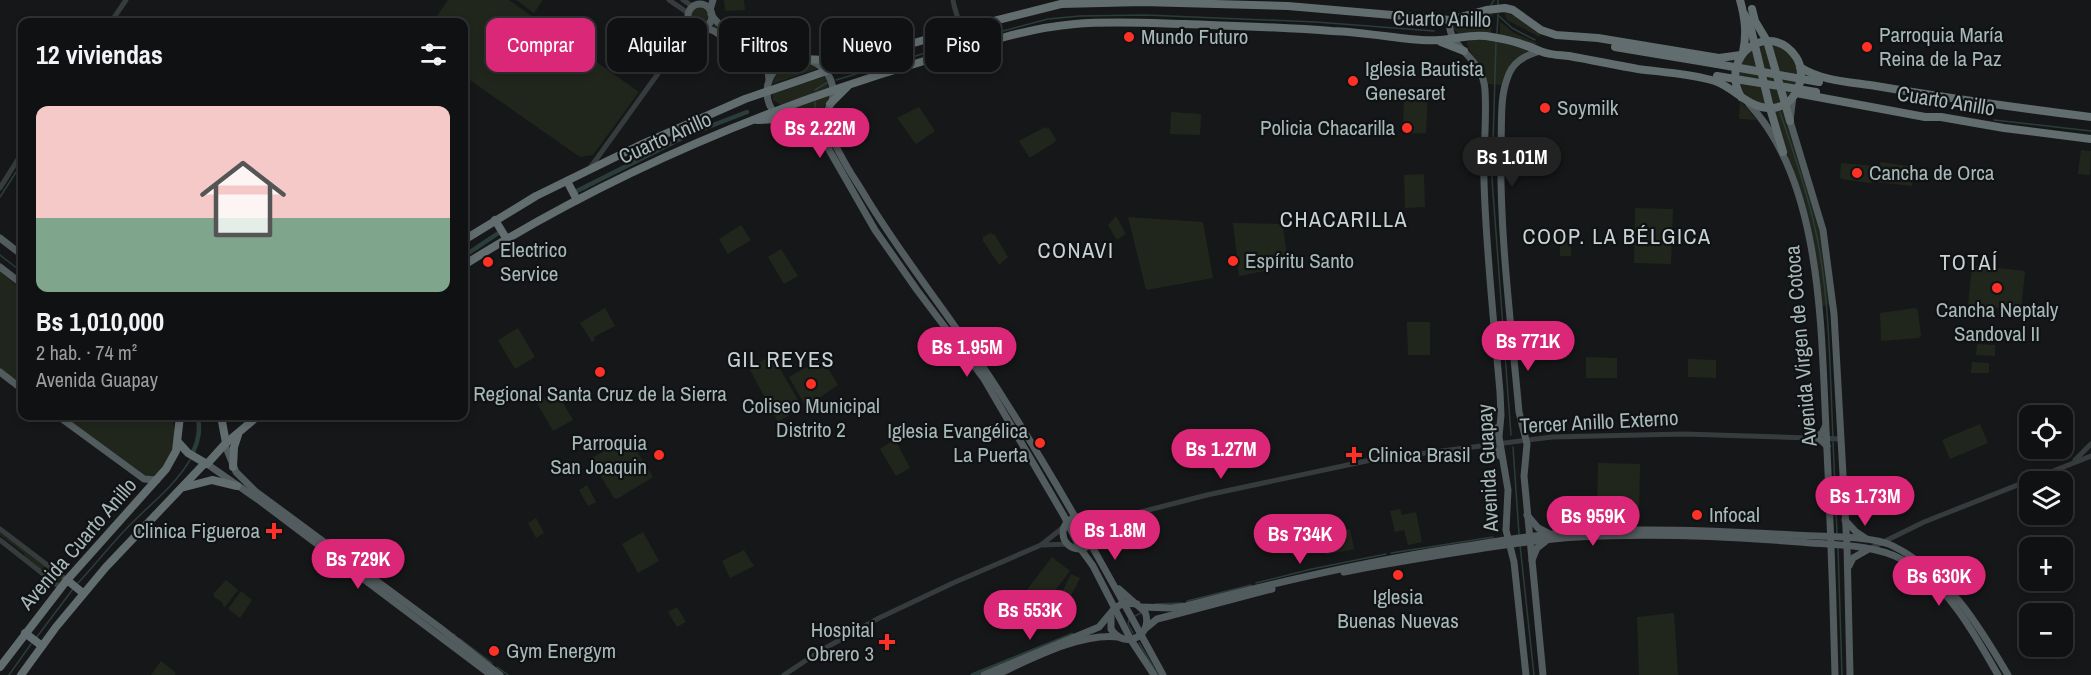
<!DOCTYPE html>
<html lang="es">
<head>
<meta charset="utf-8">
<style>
	:root { --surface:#101112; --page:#191a1b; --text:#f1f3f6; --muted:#9c9d9f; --line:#303132; --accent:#db2777 }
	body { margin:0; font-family:"Archivo Narrow",sans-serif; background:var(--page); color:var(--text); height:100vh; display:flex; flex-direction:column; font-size:22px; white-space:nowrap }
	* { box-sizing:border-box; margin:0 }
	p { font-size:20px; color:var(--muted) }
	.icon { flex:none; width:33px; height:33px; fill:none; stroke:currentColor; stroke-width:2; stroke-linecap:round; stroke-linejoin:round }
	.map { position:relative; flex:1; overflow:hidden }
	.panel { position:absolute; left:18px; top:18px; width:450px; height:402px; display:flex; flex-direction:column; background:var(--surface); border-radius:12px; box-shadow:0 3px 9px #0003,0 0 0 2px var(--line) }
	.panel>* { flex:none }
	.banner { position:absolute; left:486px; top:18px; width:570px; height:54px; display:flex; gap:12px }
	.tools { position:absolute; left:2019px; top:405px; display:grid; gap:12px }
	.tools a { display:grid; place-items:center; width:54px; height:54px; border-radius:12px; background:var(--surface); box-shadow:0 3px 9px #0003,0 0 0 2px var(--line); font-size:30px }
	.price { position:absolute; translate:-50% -51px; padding:0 14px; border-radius:21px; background:var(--accent); color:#fff; font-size:20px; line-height:39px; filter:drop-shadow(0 2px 3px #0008) }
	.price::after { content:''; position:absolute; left:50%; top:36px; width:18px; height:14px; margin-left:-9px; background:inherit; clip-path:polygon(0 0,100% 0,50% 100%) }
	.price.current { background:#222; color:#fff }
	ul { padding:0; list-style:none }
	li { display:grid; align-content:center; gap:12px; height:318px; padding:0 18px }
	li span { display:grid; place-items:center; height:186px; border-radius:12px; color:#555 }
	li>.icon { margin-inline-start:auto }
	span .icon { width:108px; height:108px; fill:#fffc; stroke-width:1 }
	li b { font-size:26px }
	h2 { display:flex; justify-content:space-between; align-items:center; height:72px; padding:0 18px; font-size:26px }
	.tag { padding:0 21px; border-radius:12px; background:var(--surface); box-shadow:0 3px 9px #0003,0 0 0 2px var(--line); font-size:21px; line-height:54px }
	.tag.current { background:var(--accent); color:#fff }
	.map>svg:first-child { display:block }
</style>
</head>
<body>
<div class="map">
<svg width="2091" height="675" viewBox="0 0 2091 675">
	<rect width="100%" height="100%" fill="#161718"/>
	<g fill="#21261d">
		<polygon points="448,0 509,0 639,92 593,155 580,157 464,76 464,22 433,22"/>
		<polygon points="516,0 543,0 534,13"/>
		<polygon points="724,0 744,0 745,10 725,11"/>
		<circle cx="699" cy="16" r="9"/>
		<path d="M1493,12l-2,21 -32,1 -6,-5c6,-11 28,-15 40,-17z"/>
		<polygon points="1504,12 1515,16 1541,35 1539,37 1507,20"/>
		<polygon points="713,22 723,29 786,57 770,71 752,53 710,26"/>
		<polygon points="1500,22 1514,33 1537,43 1536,46 1500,35"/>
		<path d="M1471,39l21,1 39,11c-18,5 -25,17 -30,34l-14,-1 -3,-15 -15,-19 -2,-7z"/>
		<polygon points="1766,45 1781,103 1772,105 1759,47"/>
		<path d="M1771,45c30,5 34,34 14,54z"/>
		<path d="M1754,49l12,56c-25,-10 -27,-14 -27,-41z"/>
		<path d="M801,61l9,1 10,6 -48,16c6,-14 14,-21 29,-23z"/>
		<polygon points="825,76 829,82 828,89 781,105 773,100 772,94"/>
		<path d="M830,93c-6,27 -28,32 -49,18z"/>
		<polygon points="1404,93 1428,93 1426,133 1403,134"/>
		<polygon points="1740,102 1741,102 1757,120 1739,119"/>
		<polygon points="919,107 935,131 916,144 897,118"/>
		<polygon points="1783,109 1821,234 1830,305 1822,306 1800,193 1773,111"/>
		<polygon points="1171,112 1201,114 1200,135 1170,134"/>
		<polygon points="827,115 834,150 807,125 817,122"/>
		<polygon points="1045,127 1046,129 1048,127 1056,139 1055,142 1031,157 1029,157 1019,141"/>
		<polygon points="2081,150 2091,151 2090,175 2078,174"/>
		<polygon points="1880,162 1915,167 1912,186 1877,182"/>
		<polygon points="1841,163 1875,166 1873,181 1871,183 1841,179 1840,177"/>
		<polygon points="1424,174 1425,207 1405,208 1404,175"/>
		<polygon points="1635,208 1673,209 1671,264 1634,263"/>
		<polygon points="1116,216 1126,234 1117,240 1108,225"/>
		<polygon points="1128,217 1203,222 1213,278 1146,290"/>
		<polygon points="1233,223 1279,224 1283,227 1288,263 1285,267 1239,276"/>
		<polygon points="741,225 751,240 728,254 719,239"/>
		<polygon points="1560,232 1571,233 1571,256 1560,256"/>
		<polygon points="990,233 995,235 1008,257 999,265 983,241 983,237"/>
		<polygon points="781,249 798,276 784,284 768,257"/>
		<polygon points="1972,265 2025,271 2021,310 1968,305"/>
		<polygon points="0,272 22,290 22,385 0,368"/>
		<polygon points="605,308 615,326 594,337 595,340 592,342 580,323"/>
		<polygon points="1915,308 1918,311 1921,335 1919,338 1881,341 1880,313"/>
		<polygon points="1407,322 1430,322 1430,355 1408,355"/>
		<polygon points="518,328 535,357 515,369 498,340"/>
		<polygon points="1977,344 1995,345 1995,356 1976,355"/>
		<polygon points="772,355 802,407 778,422 749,368"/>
		<polygon points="1586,357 1617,358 1617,378 1586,378"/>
		<polygon points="822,358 838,385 806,407 789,377"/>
		<polygon points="1688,359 1716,360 1716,378 1688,377"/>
		<polygon points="1972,362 1989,363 1989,373 1971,373"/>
		<polygon points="556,391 573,420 553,431 537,403"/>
		<path d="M63,416h109c7,26 -1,42 -17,62l-9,-1z"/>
		<polygon points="1980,424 1988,443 1950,459 1942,440"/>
		<polygon points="628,437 653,477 617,499 614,498 591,460 592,458"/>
		<polygon points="895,439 910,468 896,476 880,449"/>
		<polygon points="1598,463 1640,464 1639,514 1597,513"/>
		<polygon points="587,485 596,502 588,506 579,490"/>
		<polygon points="1400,509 1402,515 1416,512 1422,542 1408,545 1404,530 1395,532 1390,511"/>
		<polygon points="536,518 544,533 536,538 528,523"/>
		<polygon points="1350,529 1354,549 1326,555 1322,535"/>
		<polygon points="643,532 659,561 638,573 622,544"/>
		<polygon points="0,533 32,555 31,557 33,556 63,580 60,584 24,556 25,554 0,535"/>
		<polygon points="744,550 754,566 730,578 722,561"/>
		<polygon points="1052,557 1070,571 1044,605 1026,591"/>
		<polygon points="1071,574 1080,578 1071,596 1062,592"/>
		<polygon points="226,580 238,590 224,608 222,602 214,597 214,593"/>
		<polygon points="241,591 252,600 240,618 228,609"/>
		<polygon points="677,607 686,622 677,627 668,612"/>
		<polygon points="1674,613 1678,675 1639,675 1637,617"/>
		<polygon points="161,661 176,673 175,675 151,675"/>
	</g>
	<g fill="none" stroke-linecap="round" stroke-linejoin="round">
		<g stroke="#2b3d3a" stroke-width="1.5">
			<polyline points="1498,6 1498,0"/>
			<polyline points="1490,7 1494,0"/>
			<polyline points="1499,16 1512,28 1535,40"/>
			<polyline points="1480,19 1485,13"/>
			<polyline points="1497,33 1498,14"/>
			<polyline points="969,40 1048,19 1080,16 1145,15 1316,22 1434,31"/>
			<polyline points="1496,41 1492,179 1511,435"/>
			<polyline points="836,80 965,41"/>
			<polyline points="815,90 828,82"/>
			<polyline points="815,102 815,115"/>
			<path d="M1780,112c15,45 32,93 40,141 10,61 10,123 13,184"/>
			<polyline points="1994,120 2091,131"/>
			<polyline points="820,124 831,144"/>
			<polyline points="0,197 22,163"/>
			<polyline points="0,255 22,272"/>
			<polyline points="1833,442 1837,533"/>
			<polyline points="1513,447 1519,534"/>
			<polyline points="1520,545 1534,675"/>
			<polyline points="1838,547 1842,675"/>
			<polyline points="1391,553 1493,537"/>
			<path d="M78,583c19,-20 36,-43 56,-62 20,-20 41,-36 56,-61"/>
			<polyline points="1256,583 1312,569 1386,554"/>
			<polyline points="1187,601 1251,585"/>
			<polyline points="1155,604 1182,603"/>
			<polyline points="1135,616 1141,613"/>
			<polyline points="1129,620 1128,624 1133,633"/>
			<polyline points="453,634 455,635"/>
			<polyline points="36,638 73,589"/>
			<polyline points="460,639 492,663"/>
			<polyline points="1139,643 1158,675"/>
			<polyline points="497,667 508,675"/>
			<polyline points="9,675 31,644"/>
		</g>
		<g stroke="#2b3d3a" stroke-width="4.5">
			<polyline points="575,192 690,134 747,112"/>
			<polyline points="464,256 500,232"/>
			<path d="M193,452c6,-12 7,-22 5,-36"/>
			<polyline points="973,675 1072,635"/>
		</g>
		<g stroke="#363c3d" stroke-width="5">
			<polyline points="669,0 688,13"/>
			<polyline points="683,0 692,6"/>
			<path d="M953,0c3,19 11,30 16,48"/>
			<polyline points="111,22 126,0"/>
			<polyline points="590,168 693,25"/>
			<polyline points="0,188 22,153"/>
			<polyline points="2075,460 2091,444"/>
			<polyline points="1082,517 1114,518 1129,515 1207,495 1371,460 1552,437 1684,434 1841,439"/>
			<polyline points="0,529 67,580"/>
			<polyline points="0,540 61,588"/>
			<polyline points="1093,540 1114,518"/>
			<polyline points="1043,545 1068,544"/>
			<polyline points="1869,549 1924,522 2091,456"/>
			<polyline points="784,675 820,651 879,618 953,583 1041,545 1065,526"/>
		</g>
		<g stroke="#525b5d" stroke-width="7">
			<circle cx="700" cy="16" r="12"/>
			<polyline points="710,10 713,0"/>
			<path d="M711,14c13,23 63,37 87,44"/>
			<path d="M1450,20c-5,28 33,35 35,70 2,30 -2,61 -1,91 2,71 10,141 16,211l1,23 -2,22 9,53 -2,40 8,32 12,113"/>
			<polyline points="703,27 714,31 764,66 768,71 769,79"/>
			<path d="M1540,51c-16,5 -28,11 -33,28 -7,19 -5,43 -6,63 -2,90 10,180 18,270l8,32 -3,32 19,199"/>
			<circle cx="800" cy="92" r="33"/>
			<polyline points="1793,96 1790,121 1823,230 1834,314 1847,546 1850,675"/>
			<path d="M1749,104c73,78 72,224 77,325 4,82 7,164 9,246"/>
			<path d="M829,107c0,10 -1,19 2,27 7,21 22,42 33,60 42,70 95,133 138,202 58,91 110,185 161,279"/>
			<polyline points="796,124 815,135 828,148 875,230 917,290 984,379 1064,516 1080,548 1093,566 1131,640 1154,675"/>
			<polyline points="0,238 22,255"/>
			<polyline points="0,267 22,284"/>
			<polyline points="0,372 22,389"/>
			<polyline points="58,416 144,479 157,480"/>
			<polyline points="1825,427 1822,433 1815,438 1822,441 1827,446"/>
			<polyline points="1497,428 1493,437 1485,445 1495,450 1500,456"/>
			<polyline points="225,445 236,472 255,491 439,627 500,675"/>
			<polyline points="207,464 260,501 491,675"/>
			<polyline points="1527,515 1538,528 1548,533"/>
			<circle cx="1079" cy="533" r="16"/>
			<polyline points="1845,520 1856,532 1865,538"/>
			<polyline points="1532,560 1537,548 1546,541"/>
			<polyline points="1849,566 1853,558 1867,550"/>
			<path d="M1344,572c44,-9 89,-16 134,-23 33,-5 65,-10 99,-12 73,-4 148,-1 222,5 31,3 74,2 102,17 46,24 72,72 97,116"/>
			<path d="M1141,607l31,1 14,-2c91,-24 181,-45 274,-59 43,-7 87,-14 130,-16 68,-3 137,0 204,4 25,2 78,0 99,11 54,27 85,78 115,129"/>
			<path d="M1111,616v13c14,22 43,6 34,-17l-26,-23"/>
			<polyline points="1146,628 1157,619 1165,617 1272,589"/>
			<polyline points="984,675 1099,627 1114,609 1123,603 1137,604"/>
			<path d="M996,675c35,-16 83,-42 122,-38"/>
		</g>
		<g stroke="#626d6f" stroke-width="8">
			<path d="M1740,0c5,18 7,33 3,52"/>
			<polyline points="1752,9 1755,21 1767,41 1790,121"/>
			<polyline points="1745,15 1750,25 1770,108 1783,152"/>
			<polyline points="1441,42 1464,51"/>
			<polyline points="1615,47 1717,64"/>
			<polyline points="803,59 826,60 860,56"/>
			<path d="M1800,67c21,14 51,15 76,19 71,12 143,22 215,31"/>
			<polyline points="1796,93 1925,117 1941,117 2004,128 2091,139"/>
			<polyline points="830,104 847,87"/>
			<polyline points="757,120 782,119"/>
			<polyline points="567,181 577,200"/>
			<polyline points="495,220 506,238"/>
			<polyline points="464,240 536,196 638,146 745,99 876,54 962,29 1061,4 1142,2 1288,6 1450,20 1486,10 1505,8 1513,10 1541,30 1556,35 1598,38 1719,58 1741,55"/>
			<path d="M464,265c143,-90 298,-156 460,-204 49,-14 100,-33 151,-37 36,-3 73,-1 109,0 49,2 99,3 148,7 26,1 51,5 77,8 10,1 21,2 31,1 16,-1 31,-6 46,-4 13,2 26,4 38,9 8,2 14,6 22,8 7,2 15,2 23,3 23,4 46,9 69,13 23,3 55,5 77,12 20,7 33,27 55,27 25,1 39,-32 26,-51 -26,-38 -78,-2 -55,40"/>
			<polyline points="221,416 226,443"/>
			<polyline points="178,442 188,453 207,464 226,443 258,416"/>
			<polyline points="233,467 234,447 238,435"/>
			<polyline points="185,487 212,480 237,486"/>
			<polyline points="67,580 83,593"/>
			<polyline points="25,633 42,646"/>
			<polyline points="0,667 67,580 166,469 176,451 180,416"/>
			<polyline points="21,675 56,627 106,567 205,463"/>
		</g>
		<g stroke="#626d6f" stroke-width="8">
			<polyline points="1717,64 1819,82"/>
			<polyline points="1717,76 1816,92"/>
		</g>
	</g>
	<g fill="#ff3127" stroke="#111213" stroke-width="2">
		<circle cx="1129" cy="37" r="6"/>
		<circle cx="1867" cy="47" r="6"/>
		<circle cx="1353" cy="81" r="6"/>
		<circle cx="1545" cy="108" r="6"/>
		<circle cx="1407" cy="128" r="6"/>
		<circle cx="1857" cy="173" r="6"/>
		<circle cx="1233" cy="261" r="6"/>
		<circle cx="488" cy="262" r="6"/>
		<circle cx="1997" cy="288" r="6"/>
		<circle cx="600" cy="372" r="6"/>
		<circle cx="811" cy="384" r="6"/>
		<circle cx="1040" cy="443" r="6"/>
		<circle cx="659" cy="455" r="6"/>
		<path d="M1351 446h6v6h6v6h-6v6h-6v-6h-6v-6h6z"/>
		<circle cx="1697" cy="515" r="6"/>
		<path d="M271 522h6v6h6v6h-6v6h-6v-6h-6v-6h6z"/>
		<circle cx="1398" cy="575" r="6"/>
		<path d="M884 633h6v6h6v6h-6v6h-6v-6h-6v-6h6z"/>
		<circle cx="494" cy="651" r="6"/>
	</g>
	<g text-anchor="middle" stroke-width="4.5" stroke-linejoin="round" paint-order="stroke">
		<g font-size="21" fill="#a7b8b9" stroke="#111213">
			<text transform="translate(1442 19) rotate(1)" y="7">Cuarto Anillo</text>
			<text transform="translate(1946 101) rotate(9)" y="7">Cuarto Anillo</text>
			<text transform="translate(665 138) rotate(-24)" y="7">Cuarto Anillo</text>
			<text transform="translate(1801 346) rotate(-95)" y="7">Avenida Virgen de Cotoca</text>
			<text transform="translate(1599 422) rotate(-3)" y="7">Tercer Anillo Externo</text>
			<text transform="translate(1488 468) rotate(-93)" y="7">Avenida Guapay</text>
			<text transform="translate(78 544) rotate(-49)" y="7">Avenida Cuarto Anillo</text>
		</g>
		<g font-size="21" fill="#a7b8b9" stroke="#111213" text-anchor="start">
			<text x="1879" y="42">Parroquia María<tspan x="1879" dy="24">Reina de la Paz</tspan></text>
			<text x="1141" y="44">Mundo Futuro</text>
			<text x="1365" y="76">Iglesia Bautista<tspan x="1365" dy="24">Genesaret</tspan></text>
			<text x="1557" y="115">Soymilk</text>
			<text x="1395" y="135" text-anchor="end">Policia Chacarilla</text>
			<text x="1869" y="180">Cancha de Orca</text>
			<text x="500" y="257">Electrico<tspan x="500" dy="24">Service</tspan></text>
			<text x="1245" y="268">Espíritu Santo</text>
			<text x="1997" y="317" text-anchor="middle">Cancha Neptaly<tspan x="1997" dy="24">Sandoval II</tspan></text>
			<text x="600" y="401" text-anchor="middle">Regional Santa Cruz de la Sierra</text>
			<text x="811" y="413" text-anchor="middle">Coliseo Municipal<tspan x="811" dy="24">Distrito 2</tspan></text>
			<text x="1028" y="438" text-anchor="end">Iglesia Evangélica<tspan x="1028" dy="24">La Puerta</tspan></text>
			<text x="647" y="450" text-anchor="end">Parroquia<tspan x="647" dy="24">San Joaquin</tspan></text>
			<text x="1368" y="462">Clinica Brasil</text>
			<text x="1709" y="522">Infocal</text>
			<text x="260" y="538" text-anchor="end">Clinica Figueroa</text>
			<text x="1398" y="604" text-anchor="middle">Iglesia<tspan x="1398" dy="24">Buenas Nuevas</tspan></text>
			<text x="874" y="637" text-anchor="end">Hospital<tspan x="874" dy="24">Obrero 3</tspan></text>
			<text x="506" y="658">Gym Energym</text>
		</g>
		<g font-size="22" letter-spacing="1.5" fill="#c8d3d5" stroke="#111213">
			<text x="1344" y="227">CHACARILLA</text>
			<text x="1617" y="244">COOP. LA BÉLGICA</text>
			<text x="1076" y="258">CONAVI</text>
			<text x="1969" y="270">TOTAÍ</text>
			<text x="781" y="367">GIL REYES</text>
		</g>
	</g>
</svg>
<div class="tools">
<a><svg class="icon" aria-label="locate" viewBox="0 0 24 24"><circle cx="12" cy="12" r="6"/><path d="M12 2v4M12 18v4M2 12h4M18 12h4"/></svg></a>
<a><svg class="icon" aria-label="layers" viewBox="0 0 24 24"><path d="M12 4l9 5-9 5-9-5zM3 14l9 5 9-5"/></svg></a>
<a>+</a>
<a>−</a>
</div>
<b class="price" style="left:820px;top:159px">Bs 2.22M</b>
<b class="price current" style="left:1512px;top:188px">Bs 1.01M</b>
<b class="price" style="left:1528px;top:372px">Bs 771K</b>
<b class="price" style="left:967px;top:378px">Bs 1.95M</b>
<b class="price" style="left:1221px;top:480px">Bs 1.27M</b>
<b class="price" style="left:1865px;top:527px">Bs 1.73M</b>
<b class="price" style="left:1593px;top:547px">Bs 959K</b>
<b class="price" style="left:1115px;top:561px">Bs 1.8M</b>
<b class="price" style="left:1300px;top:565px">Bs 734K</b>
<b class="price" style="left:358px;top:590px">Bs 729K</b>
<b class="price" style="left:1939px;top:607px">Bs 630K</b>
<b class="price" style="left:1030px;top:641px">Bs 553K</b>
<div class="banner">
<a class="tag current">Comprar</a>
<a class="tag">Alquilar</a>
<a class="tag">Filtros</a>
<a class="tag">Nuevo</a>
<a class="tag">Piso</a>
</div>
<section class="panel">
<h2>12 viviendas<svg class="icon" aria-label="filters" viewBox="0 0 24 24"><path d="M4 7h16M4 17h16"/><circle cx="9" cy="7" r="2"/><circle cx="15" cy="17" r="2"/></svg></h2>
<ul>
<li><span style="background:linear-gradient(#f6c9c9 60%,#7fa58c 0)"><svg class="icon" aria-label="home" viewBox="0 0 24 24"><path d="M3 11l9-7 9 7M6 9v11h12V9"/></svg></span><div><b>Bs 1,010,000</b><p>2 hab. · 74 m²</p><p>Avenida Guapay</p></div></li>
</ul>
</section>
</div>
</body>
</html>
